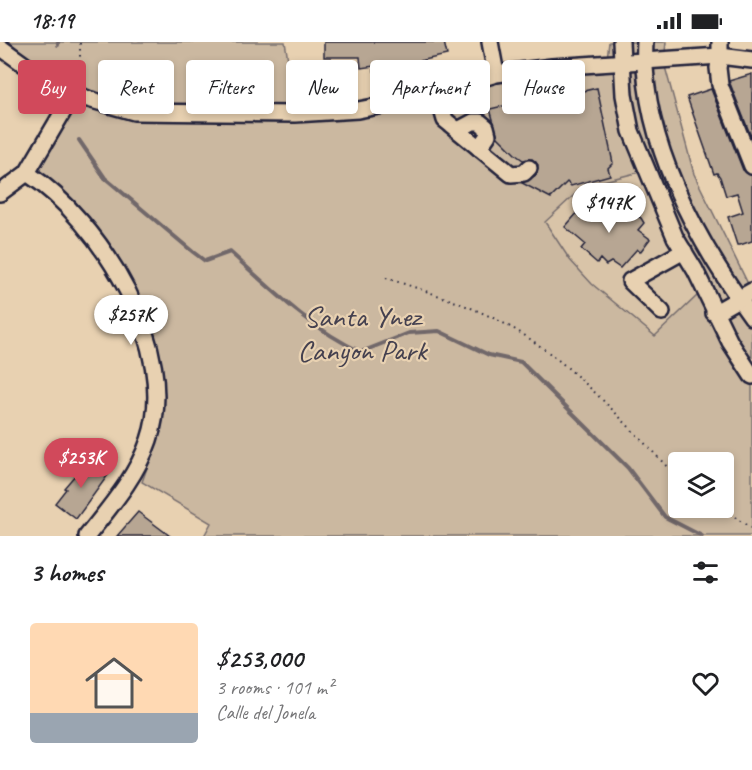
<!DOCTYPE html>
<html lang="en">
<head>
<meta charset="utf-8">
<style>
	:root { --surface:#fff; --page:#f6f6f6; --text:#202124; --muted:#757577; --line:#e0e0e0; --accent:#d1495b }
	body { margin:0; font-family:Caveat,sans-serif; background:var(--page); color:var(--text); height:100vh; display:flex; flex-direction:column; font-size:22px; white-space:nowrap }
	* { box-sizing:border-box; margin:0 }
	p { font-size:20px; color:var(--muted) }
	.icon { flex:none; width:33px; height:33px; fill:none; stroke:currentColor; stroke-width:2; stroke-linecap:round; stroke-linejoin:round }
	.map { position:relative; height:494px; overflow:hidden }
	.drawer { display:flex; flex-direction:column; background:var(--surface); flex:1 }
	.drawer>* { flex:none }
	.hud { position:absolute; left:18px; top:18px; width:717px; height:54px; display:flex; gap:12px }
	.controls { position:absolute; left:668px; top:410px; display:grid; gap:12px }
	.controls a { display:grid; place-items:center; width:66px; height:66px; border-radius:6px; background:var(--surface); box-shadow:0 3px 9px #0003; font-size:30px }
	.price { position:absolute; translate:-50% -51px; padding:0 14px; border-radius:21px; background:#fff; color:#222; font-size:20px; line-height:39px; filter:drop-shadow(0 2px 3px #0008) }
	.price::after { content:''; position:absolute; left:50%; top:36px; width:18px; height:14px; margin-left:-9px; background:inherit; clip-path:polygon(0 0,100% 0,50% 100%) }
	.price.on { background:var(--accent); color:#fff }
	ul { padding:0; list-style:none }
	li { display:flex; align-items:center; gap:18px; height:150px; padding:0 30px }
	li+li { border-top:2px solid var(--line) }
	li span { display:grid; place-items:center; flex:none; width:168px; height:120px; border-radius:6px; color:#555 }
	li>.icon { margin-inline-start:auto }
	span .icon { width:72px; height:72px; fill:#fffc; stroke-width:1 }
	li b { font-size:26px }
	h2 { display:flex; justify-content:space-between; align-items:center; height:72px; padding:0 30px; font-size:26px }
	.tag { padding:0 21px; border-radius:6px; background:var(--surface); box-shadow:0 3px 9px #0003; font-size:21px; line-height:54px }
	.tag.on { background:var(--accent); color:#fff }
	.status { display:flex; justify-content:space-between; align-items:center; height:42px; padding:0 30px; background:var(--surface); direction:ltr }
	.status svg { height:16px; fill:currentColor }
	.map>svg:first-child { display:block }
</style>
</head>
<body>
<div class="status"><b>18:19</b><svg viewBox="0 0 49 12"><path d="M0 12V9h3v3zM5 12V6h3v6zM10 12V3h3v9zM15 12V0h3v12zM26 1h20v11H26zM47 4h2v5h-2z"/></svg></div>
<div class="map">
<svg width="752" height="494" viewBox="0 0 752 494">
	<rect width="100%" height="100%" fill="#e8d1b1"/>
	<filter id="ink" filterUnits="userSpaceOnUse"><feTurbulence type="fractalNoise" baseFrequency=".0167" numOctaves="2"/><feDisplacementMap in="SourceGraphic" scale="12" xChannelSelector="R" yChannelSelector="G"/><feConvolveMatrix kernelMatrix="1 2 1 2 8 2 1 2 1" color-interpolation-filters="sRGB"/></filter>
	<g filter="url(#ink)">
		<polygon fill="#d9c4a8" points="644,129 676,211 700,251 655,294 592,242 539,184 584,143"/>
		<path fill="#cbb8a0" stroke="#766d6e" stroke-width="1.5" fill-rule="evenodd" d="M10,0h275l12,73 201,-36 108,-12 3,-25h57l-2,21 30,111 58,118v244h-548l7,-13 -69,-41 5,-14 -9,-4 14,-78 -20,-73 -45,-80 -64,-60 45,-80zM644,129l56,122 -45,43 -63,-52 -22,-24 -25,-38 39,-36zM678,420h45v45h-45z"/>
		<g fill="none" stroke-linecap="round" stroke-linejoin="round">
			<g stroke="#71676a" stroke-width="4">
				<polyline points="58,3 58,0"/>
				<path d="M79,98l26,38 88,74 12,9 25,-9c41,37 80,76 131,100l48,-19 30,-2 50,24 32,7 107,106 37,49 37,19"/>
			</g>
		</g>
		<g fill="#b7a693" stroke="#22223b" stroke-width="1.5">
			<polygon points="324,0 444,0 447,13 374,29 374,24 361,26 360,15 324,15"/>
			<polygon points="752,32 752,97 729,39"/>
			<polygon points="597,46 613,121 608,126 610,133 571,144 567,140 551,156 522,141 536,133 538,123 532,117 523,118 516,113 498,95 490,67 507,63 505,67"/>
			<polygon points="711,47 743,128 752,134 752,199 740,203 737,203 728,175 743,170 737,151 726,154 720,135 717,131 714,132 687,55"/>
			<polygon points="614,159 641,176 644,181 638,188 650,197 640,210 637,207 620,226 611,220 606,223 600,217 597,221 581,207 585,202 565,185 585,162 598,174 608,161 610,164"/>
			<polygon points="88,418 108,433 76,477 55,461 66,447 64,446"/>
			<polygon points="138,470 170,494 117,494"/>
		</g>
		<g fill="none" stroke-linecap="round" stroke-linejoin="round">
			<defs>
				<g id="minor">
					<polyline points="490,0 496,32"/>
					<polyline points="621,0 624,53 631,89 675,195 695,228 730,300 752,334"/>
					<path d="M645,0c-5,96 52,200 107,275"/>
					<polyline points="0,5 32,28 39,26 48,34 48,41"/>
					<polyline points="32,28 33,35 43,44 48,41 88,57 134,70 295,72 358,68 410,58 496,32 552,25 720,14 720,0"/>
					<polyline points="720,43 718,26 720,14 752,18"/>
					<polyline points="722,48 752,124"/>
					<polyline points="437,50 445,78 511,132 524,131 529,126"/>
					<polyline points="458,88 473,80 480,80 486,85 488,93 479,106"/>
					<path d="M27,131c74,48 153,177 122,267 -12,36 -39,67 -62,96"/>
					<polyline points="0,151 27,131 74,51"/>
					<polyline points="662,270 630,239 684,209"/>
					<polyline points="714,271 752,249"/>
				</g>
			</defs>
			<use href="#minor" stroke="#22223b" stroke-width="20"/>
			<g stroke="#22223b" stroke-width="2" stroke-dasharray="1.5 4.5" stroke-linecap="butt">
				<polyline points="72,37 80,18 80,0"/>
				<path d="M386,236c49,16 101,32 144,61 56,38 101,91 148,139"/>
				<polyline points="720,465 752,487"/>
			</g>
			<use href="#minor" stroke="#e8d1b1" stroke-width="15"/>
		</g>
	</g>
	<g text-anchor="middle" stroke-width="4.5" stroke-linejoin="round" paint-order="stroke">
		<g font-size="30" fill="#44404f" stroke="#e8d1b1">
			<text x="362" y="284">Santa Ynez<tspan x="362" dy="34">Canyon Park</tspan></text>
		</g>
	</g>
</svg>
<div class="controls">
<a><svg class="icon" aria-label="layers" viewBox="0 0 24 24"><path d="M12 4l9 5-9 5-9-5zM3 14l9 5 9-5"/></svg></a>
</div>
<b class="price" style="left:609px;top:192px">$147K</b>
<b class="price" style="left:131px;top:304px">$257K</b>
<b class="price on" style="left:81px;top:447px">$253K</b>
<div class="hud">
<a class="tag on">Buy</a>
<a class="tag">Rent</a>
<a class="tag">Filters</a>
<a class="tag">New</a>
<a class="tag">Apartment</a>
<a class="tag">House</a>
</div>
</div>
<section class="drawer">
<h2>3 homes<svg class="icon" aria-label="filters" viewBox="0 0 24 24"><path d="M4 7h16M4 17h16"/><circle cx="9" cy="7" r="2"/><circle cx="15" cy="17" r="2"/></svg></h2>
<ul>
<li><span style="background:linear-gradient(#ffd9b3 75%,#9aa5b1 0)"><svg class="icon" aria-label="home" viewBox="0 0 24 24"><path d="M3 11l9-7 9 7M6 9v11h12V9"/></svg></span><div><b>$253,000</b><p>3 rooms · 101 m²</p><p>Calle del Jonela</p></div><svg class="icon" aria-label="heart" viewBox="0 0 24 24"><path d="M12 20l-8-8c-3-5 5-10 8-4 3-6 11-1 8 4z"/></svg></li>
</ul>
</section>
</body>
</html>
